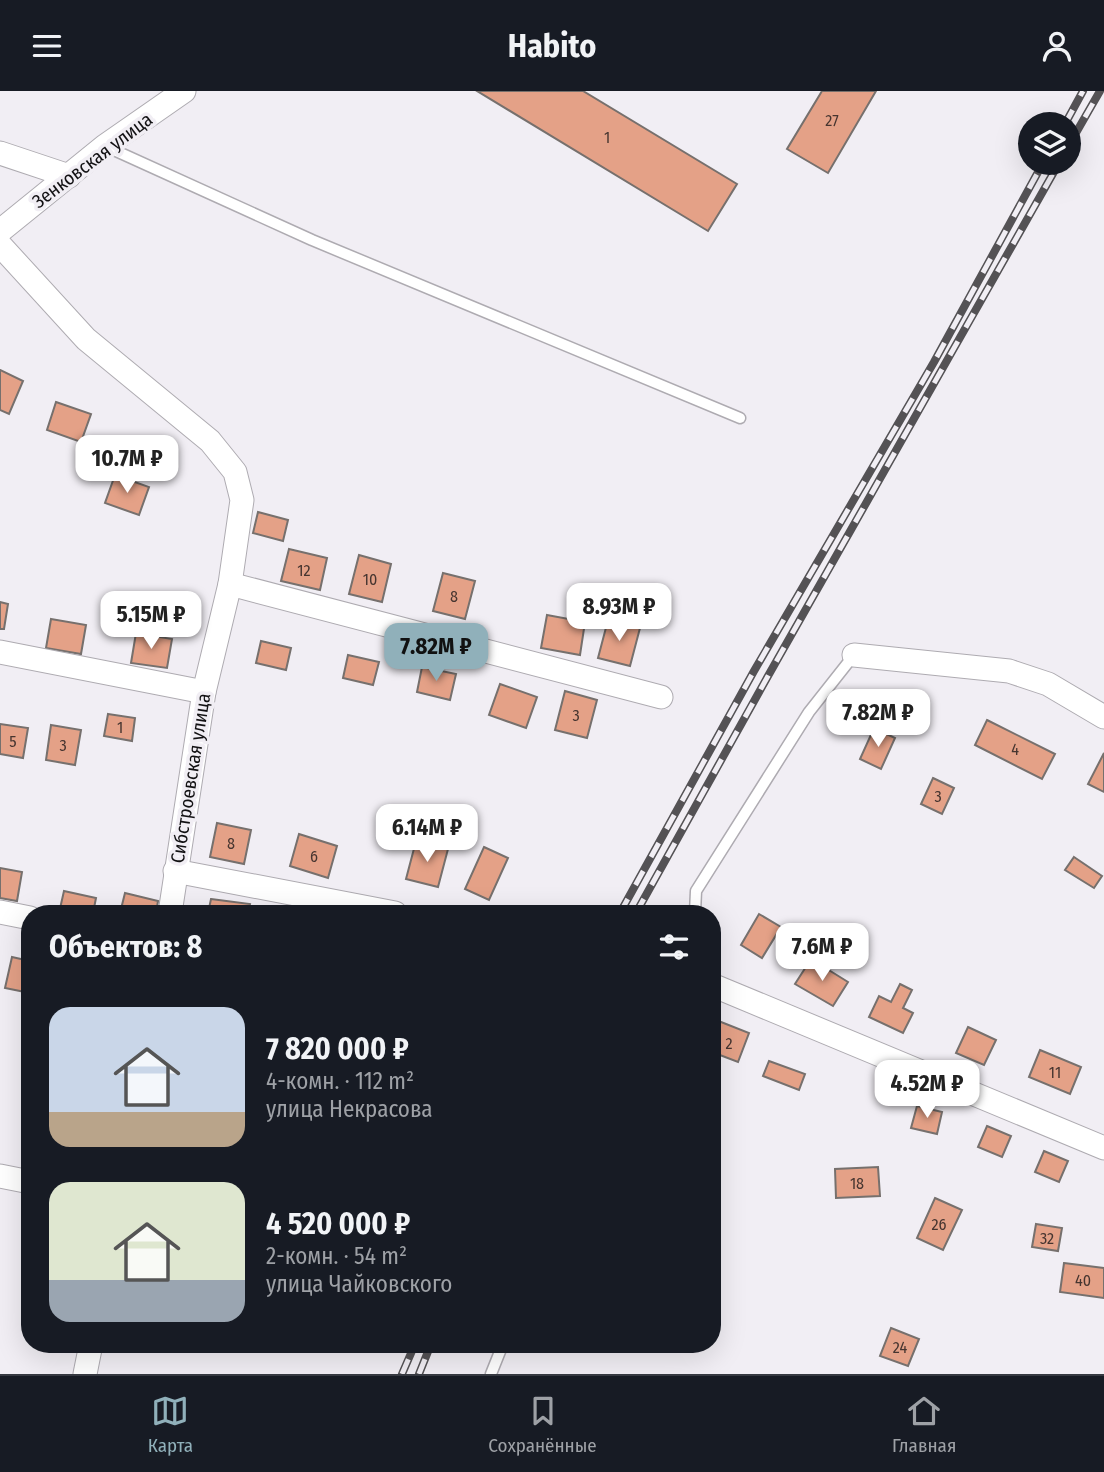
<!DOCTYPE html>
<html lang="ru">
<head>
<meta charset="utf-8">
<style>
	:root { --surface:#171b24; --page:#20242c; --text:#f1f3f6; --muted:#9ea1a6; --line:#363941; --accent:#90b0ba }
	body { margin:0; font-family:"Fira Sans Condensed",sans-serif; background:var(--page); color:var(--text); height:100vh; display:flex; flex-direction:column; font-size:26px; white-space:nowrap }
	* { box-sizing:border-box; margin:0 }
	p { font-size:23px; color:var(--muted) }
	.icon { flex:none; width:38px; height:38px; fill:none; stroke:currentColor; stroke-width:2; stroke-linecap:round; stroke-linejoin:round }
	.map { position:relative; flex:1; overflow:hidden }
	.sheet { position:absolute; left:21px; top:814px; width:700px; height:448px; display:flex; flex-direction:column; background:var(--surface); border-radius:28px; box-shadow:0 7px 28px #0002 }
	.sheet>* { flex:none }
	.tools { position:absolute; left:1018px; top:21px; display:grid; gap:14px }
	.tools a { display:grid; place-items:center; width:63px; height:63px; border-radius:50%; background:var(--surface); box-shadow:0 7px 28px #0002; font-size:35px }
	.price { position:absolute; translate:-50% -60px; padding:0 16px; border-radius:14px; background:#fff; color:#222; font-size:23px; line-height:46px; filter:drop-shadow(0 2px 4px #0008) }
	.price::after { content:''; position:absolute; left:50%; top:42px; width:21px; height:16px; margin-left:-10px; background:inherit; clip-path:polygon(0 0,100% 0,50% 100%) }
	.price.current { background:var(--accent); color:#111 }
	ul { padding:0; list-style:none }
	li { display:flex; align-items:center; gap:21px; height:175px; padding:0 28px }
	li span { display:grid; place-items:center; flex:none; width:196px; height:140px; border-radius:21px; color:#555 }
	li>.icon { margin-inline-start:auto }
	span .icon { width:84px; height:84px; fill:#fffc; stroke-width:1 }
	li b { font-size:30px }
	h2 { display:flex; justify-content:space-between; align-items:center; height:84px; padding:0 28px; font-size:30px }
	header { display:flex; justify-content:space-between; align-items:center; height:91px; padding:0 28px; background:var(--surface); font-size:32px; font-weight:700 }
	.menu { display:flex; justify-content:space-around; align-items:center; height:98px; border-top:2px solid var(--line); background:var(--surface); font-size:19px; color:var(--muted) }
	.menu a { display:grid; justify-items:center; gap:4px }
	.menu .current { color:var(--accent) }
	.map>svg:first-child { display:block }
</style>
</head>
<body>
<header><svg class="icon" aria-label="menu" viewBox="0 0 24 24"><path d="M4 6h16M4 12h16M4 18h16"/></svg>Habito<svg class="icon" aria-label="person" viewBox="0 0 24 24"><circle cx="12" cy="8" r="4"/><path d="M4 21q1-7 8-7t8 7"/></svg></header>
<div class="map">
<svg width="1104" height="1283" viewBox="0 0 1104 1283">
	<rect width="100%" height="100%" fill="#f1eef4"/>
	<g fill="#e4a187" stroke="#76706d" stroke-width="2">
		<polygon points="477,0 583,0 737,93 708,140"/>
		<polygon points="822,0 876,0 828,82 787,58"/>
		<polygon points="0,279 23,290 9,323 0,319"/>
		<polygon points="56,311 91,323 81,351 47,339"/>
		<polygon points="115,384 149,396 139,424 105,412"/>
		<polygon points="258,421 288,429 283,450 253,442"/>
		<polygon points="289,458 327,467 320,499 281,490"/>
		<polygon points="359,464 391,473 382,511 349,503"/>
		<polygon points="443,482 475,490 465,528 433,520"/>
		<polygon points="0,511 8,513 4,538 0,538"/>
		<polygon points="547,524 585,531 580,564 541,557"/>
		<polygon points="51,528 86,534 81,563 46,557"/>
		<polygon points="608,529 640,537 630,575 598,567"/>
		<polygon points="136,542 172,548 167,577 131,572"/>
		<polygon points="261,550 291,557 286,579 256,572"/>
		<polygon points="348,564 379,571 373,594 343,587"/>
		<polygon points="422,576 456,583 450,609 417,601"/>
		<polygon points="500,593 537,606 526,637 489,624"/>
		<polygon points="565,600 597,609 587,647 555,639"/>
		<polygon points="108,623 135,627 132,650 104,645"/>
		<polygon points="987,629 1055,663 1042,688 975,654"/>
		<polygon points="0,633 28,637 23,667 0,663"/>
		<polygon points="51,634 81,639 75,674 46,669"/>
		<polygon points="874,637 895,647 881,678 860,668"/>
		<polygon points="1104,662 1104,701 1088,693"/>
		<polygon points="933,687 954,697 942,723 921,713"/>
		<polygon points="217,732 251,739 244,773 210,766"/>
		<polygon points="299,743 337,755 328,787 290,775"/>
		<polygon points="416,750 448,758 438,796 406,788"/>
		<polygon points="484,756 508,767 489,809 465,798"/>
		<polygon points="1074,766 1102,785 1094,797 1065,779"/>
		<polygon points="0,777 22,781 17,810 0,807"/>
		<polygon points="64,800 96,807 93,822 59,822"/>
		<polygon points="125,802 158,810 156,822 120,822"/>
		<polygon points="211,808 250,813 248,822 208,822"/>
		<polygon points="759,823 781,836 762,867 741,854"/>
		<polygon points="12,866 30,870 25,901 5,897"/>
		<polygon points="811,868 848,891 833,915 795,893"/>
		<polygon points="900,893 912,899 903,917 913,922 903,942 869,926 879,905 891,911"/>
		<polygon points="716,929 749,942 738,971 712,961 712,938"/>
		<polygon points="968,936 996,949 984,974 956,962"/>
		<polygon points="1040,959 1081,976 1070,1003 1029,986"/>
		<polygon points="769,970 805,983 799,999 763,985"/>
		<polygon points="917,1015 942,1021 937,1043 911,1037"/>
		<polygon points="987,1035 1011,1045 1002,1066 978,1056"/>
		<polygon points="1044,1060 1068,1070 1059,1091 1035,1081"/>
		<polygon points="878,1076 880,1105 836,1107 835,1078"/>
		<polygon points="935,1107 962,1119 943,1159 917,1147"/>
		<polygon points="1036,1133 1062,1137 1058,1160 1032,1156"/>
		<polygon points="1064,1172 1104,1177 1104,1207 1060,1201"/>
		<polygon points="891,1237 919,1248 908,1275 880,1265"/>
	</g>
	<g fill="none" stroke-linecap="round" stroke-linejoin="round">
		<defs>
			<g id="lane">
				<polyline points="105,55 312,149 740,327"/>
				<polyline points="695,822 696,800 809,621 854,564"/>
				<polyline points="491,1283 503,1253"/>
			</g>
			<g id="street">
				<polyline points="0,62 69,85"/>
				<polyline points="0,140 105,55 184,0"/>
				<polyline points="0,154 86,248 210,350 235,381 242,409 230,493 204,601 170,822"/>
				<polyline points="230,493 661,606"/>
				<polyline points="0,561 204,601"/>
				<polyline points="854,564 1009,580 1048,593 1104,626"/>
				<polyline points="175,780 395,822"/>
				<polyline points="0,821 30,827"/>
				<polyline points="712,894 1104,1057"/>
				<polyline points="0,1085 30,1091"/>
				<polyline points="85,1283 91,1253"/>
			</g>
		</defs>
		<use href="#lane" stroke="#aeabb1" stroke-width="13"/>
		<use href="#street" stroke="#aeabb1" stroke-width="25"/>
		<use href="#lane" stroke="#fff" stroke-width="10"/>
		<use href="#street" stroke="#fff" stroke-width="23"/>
		<defs>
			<g id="rail">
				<polyline points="1065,33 1083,0"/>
				<polyline points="1069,54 1100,0"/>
				<polyline points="620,822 754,580 934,271 1043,72"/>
				<polyline points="636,822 768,585 1059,72"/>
				<polyline points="402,1283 415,1253"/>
				<polyline points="419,1283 431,1253"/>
			</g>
		</defs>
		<use href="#rail" stroke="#545255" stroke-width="8"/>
		<use href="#rail" stroke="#f1eef4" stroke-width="5" stroke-dasharray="16" stroke-linecap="butt"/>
	</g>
	<g text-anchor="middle" stroke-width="7" stroke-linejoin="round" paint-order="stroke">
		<g font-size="16" fill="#463530">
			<text x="832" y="35">27</text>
			<text x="607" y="52">1</text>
			<text x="304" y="485">12</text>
			<text x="370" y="494">10</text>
			<text x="454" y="511">8</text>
			<text x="576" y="630">3</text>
			<text x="120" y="642">1</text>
			<text x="13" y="656">5</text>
			<text x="63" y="660">3</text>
			<text x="1015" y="664">4</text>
			<text x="938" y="711">3</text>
			<text x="231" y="758">8</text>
			<text x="314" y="771">6</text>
			<text x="729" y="958">2</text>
			<text x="1055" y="987">11</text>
			<text x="857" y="1098">18</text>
			<text x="939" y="1139">26</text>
			<text x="1047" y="1153">32</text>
			<text x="1083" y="1195">40</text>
			<text x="900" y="1262">24</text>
		</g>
		<g font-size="19" fill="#121113" stroke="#f1eef4">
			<text transform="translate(92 69) rotate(-37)" y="7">Зенковская улица</text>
			<text transform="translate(190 687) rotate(-81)" y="7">Сибстроевская улица</text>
		</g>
	</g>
</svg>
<div class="tools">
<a><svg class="icon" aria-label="layers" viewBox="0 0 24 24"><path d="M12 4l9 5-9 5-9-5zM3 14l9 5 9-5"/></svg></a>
</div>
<b class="price" style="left:127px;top:404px">10.7M ₽</b>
<b class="price" style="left:619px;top:552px">8.93M ₽</b>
<b class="price" style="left:151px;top:560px">5.15M ₽</b>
<b class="price current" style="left:436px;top:592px">7.82M ₽</b>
<b class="price" style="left:878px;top:658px">7.82M ₽</b>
<b class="price" style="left:427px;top:773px">6.14M ₽</b>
<b class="price" style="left:822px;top:892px">7.6M ₽</b>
<b class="price" style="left:927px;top:1029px">4.52M ₽</b>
<section class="sheet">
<h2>Объектов: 8<svg class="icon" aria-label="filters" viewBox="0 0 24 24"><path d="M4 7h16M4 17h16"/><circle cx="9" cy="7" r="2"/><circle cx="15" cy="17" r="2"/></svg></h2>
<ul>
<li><span style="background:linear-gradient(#c9d6e8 75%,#b9a48a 0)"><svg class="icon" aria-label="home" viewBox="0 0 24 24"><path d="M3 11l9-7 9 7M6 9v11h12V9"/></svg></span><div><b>7 820 000 ₽</b><p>4-комн. · 112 m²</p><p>улица Некрасова</p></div></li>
<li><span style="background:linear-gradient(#dfe7d0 70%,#9aa5b1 0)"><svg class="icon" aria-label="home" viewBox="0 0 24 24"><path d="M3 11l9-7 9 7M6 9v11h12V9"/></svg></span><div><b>4 520 000 ₽</b><p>2-комн. · 54 m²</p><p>улица Чайковского</p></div></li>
</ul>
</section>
</div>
<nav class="menu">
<a class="current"><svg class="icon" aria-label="map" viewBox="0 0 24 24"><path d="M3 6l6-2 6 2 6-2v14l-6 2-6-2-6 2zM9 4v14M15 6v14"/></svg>Карта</a>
<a><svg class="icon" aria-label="saved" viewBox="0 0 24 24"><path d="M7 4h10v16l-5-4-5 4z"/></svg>Сохранённые</a>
<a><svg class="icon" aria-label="home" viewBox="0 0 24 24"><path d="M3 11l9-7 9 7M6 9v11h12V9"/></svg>Главная</a>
</nav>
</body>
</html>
